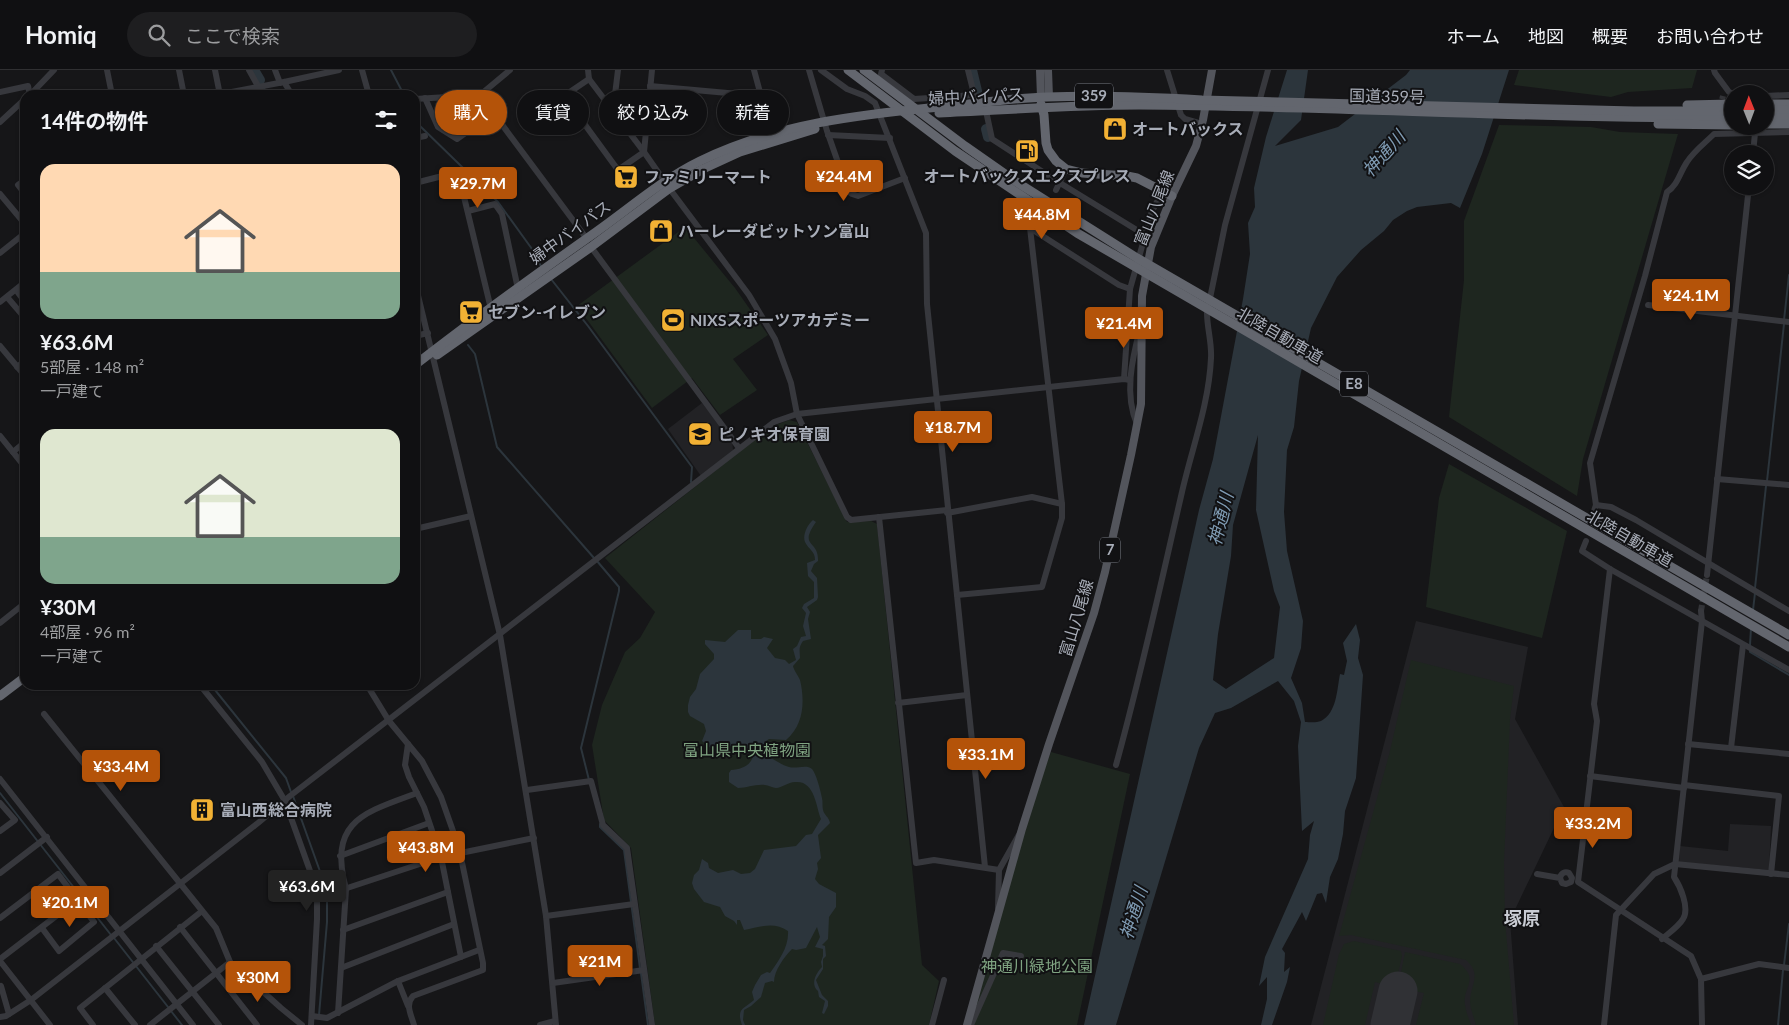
<!DOCTYPE html>
<html lang="ja">
<head>
<meta charset="utf-8">
<style>
	:root { --surface:#101012; --page:#1e1e20; --text:#f1f3f6; --muted:#9c9d9f; --line:#303032; --accent:#b45309 }
	body { margin:0; font-family:Lato,"Noto Sans JP",sans-serif; background:var(--page); color:var(--text); height:100vh; display:flex; flex-direction:column; font-size:19px; white-space:nowrap }
	* { box-sizing:border-box; margin:0 }
	p { font-size:16px; color:var(--muted) }
	.icon { flex:none; width:28px; height:28px; fill:none; stroke:currentColor; stroke-width:2; stroke-linecap:round; stroke-linejoin:round }
	.map { position:relative; flex:1; overflow:hidden }
	.side { position:absolute; left:20px; top:20px; width:400px; height:600px; display:flex; flex-direction:column; background:var(--surface); border-radius:15px; box-shadow:0 1px 4px #0004,0 0 0 1px var(--line) }
	.side>* { flex:none }
	.top-card { position:absolute; left:435px; top:20px; width:475px; height:45px; display:flex; gap:10px }
	.needle { width:32px; rotate:359deg }
	.fabs { position:absolute; left:1724px; top:15px; display:grid; gap:10px }
	.fabs a { display:grid; place-items:center; width:50px; height:50px; border-radius:50%; background:var(--surface); box-shadow:0 1px 4px #0004,0 0 0 1px var(--line); font-size:25px }
	.price { position:absolute; translate:-50% -42px; padding:0 11px; border-radius:5px; background:var(--accent); color:#fff; font-size:16px; line-height:32px; filter:drop-shadow(0 1px 2px #0008) }
	.price::after { content:''; position:absolute; left:50%; top:30px; width:15px; height:11px; margin-left:-8px; background:inherit; clip-path:polygon(0 0,100% 0,50% 100%) }
	.price.current { background:#222; color:#fff }
	ul { padding:0; list-style:none }
	li { display:grid; align-content:center; gap:10px; height:265px; padding:0 20px }
	li span { display:grid; place-items:center; height:155px; border-radius:15px; color:#555 }
	li>.icon { margin-inline-start:auto }
	span .icon { width:90px; height:90px; fill:#fffc; stroke-width:1 }
	li b { font-size:21px }
	h2 { display:flex; justify-content:space-between; align-items:center; height:60px; padding:0 20px; font-size:21px }
	.pill { padding:0 18px; border-radius:22px; background:var(--surface); box-shadow:0 1px 4px #0004,0 0 0 1px var(--line); font-size:18px; line-height:45px }
	.pill.current { background:var(--accent); color:#fff }
	header { display:flex; align-items:center; gap:30px; box-sizing:border-box; height:70px; padding:0 25px; background:var(--surface); border-bottom:1px solid var(--line) }
	header strong { font-size:24px }
	nav { display:flex; gap:28px; margin-inline-start:auto; font-size:18px }
	.search { width:350px; height:45px; background:var(--page); display:flex; align-items:center; gap:12px; box-sizing:border-box; padding:0 18px; border-radius:28px; color:var(--muted); font-size:19px }
	.map>svg:first-child { display:block }
</style>
</head>
<body>
<header>
<strong>Homiq</strong>
<div class="search"><svg class="icon" aria-label="search" viewBox="0 0 24 24"><circle cx="10" cy="10" r="6"/><path d="M15 15l6 6"/></svg>ここで検索</div>
<nav><a>ホーム</a><a>地図</a><a>概要</a><a>お問い合わせ</a></nav>
</header>
<div class="map">
<svg width="1789" height="955" viewBox="0 0 1789 955">
	<rect width="100%" height="100%" fill="#161618"/>
	<g fill="#222225">
		<polygon points="702,333 732,370 733,380 701,406 668,359"/>
		<polygon points="1416,551 1528,577 1515,649 1564,737 1510,850 1518,955 1311,955"/>
		<polygon points="1730,754 1771,756 1769,800 1679,792 1680,776 1728,781"/>
	</g>
	<g fill="#1e261f">
		<polygon points="1519,0 1697,0 1692,18 1628,22 1611,27 1514,15"/>
		<polygon points="476,28 451,48 442,29"/>
		<polygon points="1499,55 1591,57 1620,62 1678,64 1583,389 1577,426 1449,347 1464,210 1464,151"/>
		<polygon points="685,157 735,218 768,265 733,289 757,320 720,345 692,308 652,338 577,236"/>
		<polygon points="789,350 797,352 847,452 871,451 877,454 922,895 939,911 929,955 655,955 631,778 604,750 592,675 602,635 625,582 640,568 655,542 605,488 743,379 776,355"/>
		<polygon points="1449,394 1567,461 1542,568 1426,537 1439,428"/>
		<path d="M1411,590l103,26 -4,33 -6,144 1,57 9,105h-38c-2,-8 -6,-16 -6,-24 1,-17 12,-27 -4,-41l-115,-25 -12,1 50,-181z"/>
		<polygon points="1051,682 1130,704 1077,955 967,955 1022,759"/>
		<polygon points="1354,871 1401,881 1402,886 1395,917 1375,912 1365,955 1323,955 1339,884 1344,874"/>
		<path d="M1405,882l55,12c20,16 2,23 5,41 1,7 4,14 6,20h-55l8,-32 -26,-5z"/>
	</g>
	<g fill="#2c353c" fill-rule="evenodd">
		<path d="M1287,0h21l-7,50 -26,26 63,-19 68,-52 4,-5h99l-27,84 -22,54 -9,-5 -34,4 -10,4 -14,9 -9,11 -23,19 -24,27 -26,51 -12,53 -5,46 -7,23 -3,62 3,39 16,70 -2,27 -10,30 11,25 3,19c4,0 11,1 16,-1 16,-8 16,-32 19,-47l4,1 3,-14 -4,-18 13,-19 4,16 -2,18 5,17 -7,103 -11,33 -2,23 -5,25 -8,18 -4,26 -4,-10 -5,1 -11,27 -4,-9 -20,37 3,4 -1,19 6,-5 -3,15 -15,43h-11l6,-26v-22l-8,9 6,-29 43,-98 2,-24 4,-14 -12,10 -4,-85 3,-24 -7,-21 -16,-20 -47,27 -16,5 -16,35 -83,277h-32l115,-515 14,-51 30,-160 7,-45 -2,-31 7,-16 -1,-19 12,-51zM1258,365l-2,75 18,81 6,16 -6,51 -48,31 -13,-9 5,-46 13,-78 2,-31z"/>
		<path d="M813,450l3,2c-18,26 3,17 2,39l-4,3 -3,7 6,7 1,19 -1,3 -10,7 3,5 -2,7 3,20 -8,2c-5,7 -3,10 -3,17l-7,8c1,5 5,9 7,14 5,21 4,45 -14,60l-17,-1 -3,2 3,16c4,2 15,9 20,10 7,2 18,-3 23,2 4,4 9,23 10,29 1,4 0,8 1,12 1,5 6,7 7,13l-12,12 3,23 -4,5 1,6 -3,10 4,5 17,9v14l-7,10 -1,22 -6,6 3,1 1,10 -3,3v10l-7,11 6,15 6,6v5l-4,8 -2,-1 3,-12 -6,-4 -1,-6c-8,-7 -2,-18 4,-24l-1,-5 2,-6v-7l-8,-2 5,-10 -3,-10 -11,21 -10,2 -4,-1c-8,8 -18,22 -18,33l-2,-1 -7,2 -4,14 -10,9 -7,4 -1,10 2,5h-3c-6,-17 2,-16 12,-25l-2,-8 3,-7 6,-10 6,-3 3,1c9,-13 19,-26 18,-42 -14,-10 -28,-4 -44,-1l-4,-10h-3v5l-3,-4 -9,-5 -5,-9 -16,-5 -10,-13 -2,-6 2,-8 5,-5 3,-11 6,4 1,5 9,5 15,-3 8,4 9,-1 5,-4 9,-19 32,-4 10,-11 6,-1 9,-15c-5,-12 -6,-39 -26,-37 -7,0 -13,6 -19,6 -3,0 -8,-3 -11,-3 -10,-1 -18,3 -27,3l-9,-6v-9l2,-3c10,-1 18,-3 22,-13 -13,-16 -21,-11 -40,-7l-11,-9 4,-10 -2,-7 -14,-8 -2,-4v-7l2,-8 6,-8 4,-15 14,-15v-5l-9,-10v-4l20,2 13,-12h13v9h10l3,-2 9,2 -6,9 8,10 10,2 4,4 7,-4 -3,-11 4,-3 4,-9 5,-1 -3,-10 3,-13 -4,-5 2,-4 10,-6v-16l-6,-6 -1,-13 8,-3c0,-9 -6,-10 -10,-18 -3,-7 3,-18 8,-22z"/>
	</g>
	<g fill="none" stroke-linecap="round" stroke-linejoin="round">
		<g stroke="#2c353c" stroke-width="2">
			<polyline points="391,0 404,25"/>
			<polyline points="264,18 267,25"/>
			<polyline points="415,47 420,56 498,132 532,179 542,198"/>
			<polyline points="551,209 588,256 692,397 691,412"/>
			<polyline points="1784,250 1789,205"/>
			<polyline points="468,275 475,284 497,377 594,488"/>
			<polyline points="1767,411 1784,254"/>
			<polyline points="1755,518 1766,416"/>
			<polyline points="1753,540 1755,523"/>
			<polyline points="1750,575 1751,558"/>
			<polyline points="1750,580 1750,582 1789,605"/>
			<polyline points="211,615 286,708 291,722"/>
			<polyline points="589,710 581,678 619,521 619,517 597,491"/>
			<polyline points="0,723 111,865"/>
			<polyline points="293,726 327,821 327,852 319,945"/>
			<polyline points="600,754 600,757 624,780 640,898"/>
			<polyline points="114,868 168,937"/>
			<polyline points="1784,895 1789,854"/>
			<polyline points="641,903 648,955"/>
			<polyline points="171,941 182,955"/>
			<polyline points="1778,955 1783,900"/>
		</g>
		<g stroke="#2c353c" stroke-width="10">
			<polyline points="254,0 260,10"/>
			<polyline points="972,0 977,21"/>
			<polyline points="986,59 988,67"/>
		</g>
		<polyline stroke="#303135" stroke-width="39" points="1390,955 1398,921"/>
		<g stroke="#333438" stroke-width="6" stroke-dasharray="6 3" stroke-linecap="butt">
			<polyline points="1720,38 1723,26"/>
			<polyline points="1701,541 1707,505"/>
		</g>
		<g stroke="#37383d" stroke-width="6">
			<polyline points="107,0 112,25"/>
			<polyline points="179,0 184,25"/>
			<polyline points="215,0 220,25"/>
			<polyline points="249,0 263,25"/>
			<polyline points="275,0 280,13"/>
			<polyline points="362,0 369,25"/>
			<polyline points="588,0 589,9 644,82 672,122 749,225 775,269 791,313 797,344 847,447 851,450 947,440"/>
			<polyline points="809,0 827,61 848,121 852,124 858,126 905,108"/>
			<polyline points="821,0 847,19 865,26 875,33 926,163 927,234 985,797"/>
			<polyline points="882,0 881,4 914,29 974,25"/>
			<polyline points="968,0 975,28"/>
			<polyline points="1167,0 1181,45 1185,49 1202,54"/>
			<polyline points="1714,0 1715,3 1729,22 1734,24"/>
			<polyline points="589,9 564,26 618,100 644,82 652,0"/>
			<polyline points="284,12 292,25"/>
			<polyline points="650,16 761,26 754,0"/>
			<polyline points="0,22 28,16 30,25"/>
			<polyline points="30,25 54,0"/>
			<polyline points="216,25 284,12 339,0"/>
			<polyline points="480,25 587,169"/>
			<polyline points="1765,26 1789,25"/>
			<polyline points="425,28 438,57 457,69 471,59 491,40"/>
			<polyline points="415,29 480,25 510,0"/>
			<polyline points="613,41 618,0"/>
			<polyline points="986,41 992,69 1060,113 1145,165"/>
			<polyline points="0,52 25,29"/>
			<polyline points="828,65 890,68"/>
			<polyline points="415,68 425,66"/>
			<polyline points="1753,84 1755,63"/>
			<polyline points="25,110 18,115 25,124"/>
			<polyline points="415,113 458,102 491,239"/>
			<polyline points="1056,120 1066,99"/>
			<polyline points="0,124 25,154"/>
			<polyline points="468,141 495,134 502,144 518,219"/>
			<polyline points="1030,158 1119,215 1130,219 1152,141 1163,121"/>
			<polyline points="591,177 739,378"/>
			<polyline points="0,183 25,163"/>
			<polyline points="415,213 500,565 546,846 556,955"/>
			<polyline points="16,220 25,232"/>
			<polyline points="7,227 25,248"/>
			<polyline points="0,232 25,212"/>
			<polyline points="1648,235 1789,252"/>
			<polyline points="415,266 428,263"/>
			<polyline points="0,276 25,306"/>
			<polyline points="17,297 25,291"/>
			<polyline points="1124,309 1130,219"/>
			<path d="M1137,354c-13,-29 -5,-65 3,-95"/>
			<polyline points="0,366 25,397"/>
			<polyline points="13,382 25,372"/>
			<polyline points="1717,409 1789,415"/>
			<polyline points="1596,435 1611,437 1636,450 1789,541"/>
			<path d="M1594,441l2,-6 -6,-42 55,-187 22,-84c11,-7 13,-20 20,-30 7,-11 18,-19 27,-28l75,-2"/>
			<polyline points="947,443 1032,427 1062,434"/>
			<polyline points="879,447 916,793 934,790 999,800"/>
			<polyline points="415,459 471,446"/>
			<polyline points="1586,471 1582,481 1610,499 1789,600"/>
			<polyline points="1610,499 1594,634 1597,651 1578,812 1691,886 1701,909 1702,955"/>
			<polyline points="1707,505 1749,116"/>
			<polyline points="957,525 1042,517 1062,448 1062,434 1030,158 1037,147"/>
			<polyline points="0,553 25,533"/>
			<polyline points="200,615 262,692 285,731 314,812 317,828 317,849 311,955"/>
			<path d="M367,615l22,36 33,40 19,36 18,51 24,115v7l-70,26c-8,9 -2,18 1,29"/>
			<polyline points="898,633 967,625"/>
			<polyline points="44,644 216,858 230,892 281,938 302,955"/>
			<polyline points="408,674 405,695 409,707 424,737 441,787 461,887"/>
			<polyline points="1688,674 1789,684"/>
			<polyline points="1731,678 1743,575"/>
			<path d="M1116,695c25,-90 45,-182 66,-273 10,-44 27,-88 29,-134 1,-15 -4,-30 -4,-45l18,-88 43,-155"/>
			<polyline points="1590,706 1684,718"/>
			<polyline points="0,709 193,955"/>
			<polyline points="1684,715 1779,726 1771,804"/>
			<polyline points="527,720 591,711 603,755 627,778 652,955"/>
			<polyline points="0,733 15,750 0,761"/>
			<polyline points="340,786 429,753"/>
			<polyline points="0,803 47,767"/>
			<path d="M1537,804l23,4 2,5 4,1 5,-2 1,-4 -3,-5c-4,-2 -8,0 -9,5"/>
			<polyline points="317,828 441,787 534,768"/>
			<polyline points="998,838 999,800 1021,761"/>
			<polyline points="546,846 634,834"/>
			<polyline points="0,848 58,804 94,852 59,881 42,858"/>
			<polyline points="180,857 257,955"/>
			<polyline points="343,860 448,822"/>
			<path d="M1662,869c7,-6 17,-13 21,-20 7,-11 -3,-33 -9,-42l28,-256 -1,-10"/>
			<polyline points="156,876 219,955"/>
			<polyline points="0,889 77,830"/>
			<polyline points="0,891 50,955"/>
			<polyline points="341,898 454,854"/>
			<polyline points="1701,909 1759,894 1789,898"/>
			<polyline points="398,911 408,936"/>
			<polyline points="553,913 644,900"/>
			<polyline points="0,917 1,916 9,944"/>
			<polyline points="105,918 135,955"/>
			<path d="M338,943l8,-124c-18,-68 17,-76 71,-96"/>
			<polyline points="312,946 327,948 398,911 479,880"/>
			<polyline points="0,947 6,946 31,930 258,753 290,726 774,352 797,344 1124,309 1130,310"/>
			<polyline points="93,955 80,938 202,841"/>
			<polyline points="150,955 230,892"/>
			<polyline points="540,955 555,951"/>
			<polyline points="932,955 944,910"/>
			<polyline points="971,955 1003,883 1021,886"/>
			<polyline points="1604,955 1616,845 1654,804 1675,794 1789,805"/>
		</g>
		<g stroke="#53555c" stroke-width="8">
			<polyline points="1040,0 1041,27"/>
			<polyline points="1048,0 1049,27"/>
			<polyline points="967,955 1022,759 1049,674 1094,543 1105,502 1131,385 1141,334 1142,226 1151,177 1172,126 1196,76 1203,50 1212,0"/>
		</g>
		<g stroke="#63666e" stroke-width="9">
			<polyline points="848,0 955,81 1077,163 1789,577"/>
			<polyline points="864,0 965,76 1015,111 1137,188 1789,565"/>
			<polyline points="1041,34 1044,45 1046,73 1048,80 1056,91 1066,99 1082,103 1127,106 1137,108 1172,126"/>
			<polyline points="1765,34 1789,34"/>
			<polyline points="1687,35 1732,34"/>
			<polyline points="1765,41 1789,40"/>
			<path d="M939,43c67,-3 133,-8 200,-8 198,1 395,14 593,13"/>
			<polyline points="1765,48 1789,48"/>
			<polyline points="1658,54 1732,55"/>
			<polyline points="1765,54 1789,54"/>
			<polyline points="437,285 591,177 670,118 703,99 740,82 815,59"/>
			<path d="M415,295c59,-46 120,-90 181,-133 34,-24 67,-53 104,-71 76,-37 156,-46 239,-54 36,-3 72,-9 108,-10 52,-2 104,0 155,3l432,11h98"/>
			<polyline points="0,626 25,607"/>
		</g>
	</g>
	<defs>
		<symbol id="shop-square" viewBox="-11 -11 22 22"><rect x="-9" y="-9" width="18" height="18" rx="4" fill="#f2b134" stroke="#111113"/><path d="M-5-2.5h2.3a2.7 3.5 0 0 1 5.4 0H5L5.5 6h-11ZM-1.5-2.5h3a1.5 2.3 0 0 0-3 0Z" fill="#111"/></symbol>
		<symbol id="fuel-square" viewBox="-11 -11 22 22"><rect x="-9" y="-9" width="18" height="18" rx="4" fill="#f2b134" stroke="#111113"/><path d="M-5.5-6h7V0h2V4h1.3V-2.5L3-4.5l.8-.8L6-3V5H2.5V1h-1V6h-7ZM-4.2-4.7v3.2H.2V-4.7Z" fill="#111"/></symbol>
		<symbol id="supermarket-square" viewBox="-11 -11 22 22"><rect x="-9" y="-9" width="18" height="18" rx="4" fill="#f2b134" stroke="#111113"/><path d="M-6-5.5h2.5l.6 2H6L4.5 2H-2.5L-4.4-4H-6ZM-1.5 3.2a1.3 1.3 0 1 0 .1 0ZM3 3.2a1.3 1.3 0 1 0 .1 0Z" fill="#111"/></symbol>
		<symbol id="stadium-square" viewBox="-11 -11 22 22"><rect x="-9" y="-9" width="18" height="18" rx="4" fill="#f2b134" stroke="#111113"/><path d="M0-5a6.5 5 0 1 0 0 10a6.5 5 0 1 0 0-10ZM-3.5-1.8h7v3.6h-7Z" fill="#111"/></symbol>
		<symbol id="school-square" viewBox="-11 -11 22 22"><rect x="-9" y="-9" width="18" height="18" rx="4" fill="#f2b134" stroke="#111113"/><path d="M0-5L7-2L0 1L-7-2ZM-4 1L0 2.5L4 1V4Q0 6-4 4Z" fill="#111"/></symbol>
		<symbol id="building-square" viewBox="-11 -11 22 22"><rect x="-9" y="-9" width="18" height="18" rx="4" fill="#f2b134" stroke="#111113"/><path d="M-4-6H4V6H1V3H-1V6H-4ZM-2.5-4.3h1.7v1.8h-1.7ZM.8-4.3h1.7v1.8H.8ZM-2.5-1h1.7V.8h-1.7ZM.8-1h1.7V.8H.8Z" fill="#111"/></symbol>
	</defs>
	<g fill-rule="evenodd">
		<use href="#shop-square" x="1101" y="45" width="28" height="28"/>
		<use href="#fuel-square" x="1013" y="67" width="28" height="28"/>
		<use href="#supermarket-square" x="612" y="93" width="28" height="28"/>
		<use href="#shop-square" x="647" y="147" width="28" height="28"/>
		<use href="#supermarket-square" x="457" y="228" width="28" height="28"/>
		<use href="#stadium-square" x="659" y="236" width="28" height="28"/>
		<use href="#school-square" x="686" y="350" width="28" height="28"/>
		<use href="#building-square" x="188" y="726" width="28" height="28"/>
	</g>
	<g text-anchor="middle" stroke-width="4" stroke-linejoin="round" paint-order="stroke">
		<g fill="#111113" stroke="#7b7e86" stroke-width="1">
			<rect x="1075" y="13.5" width="38" height="25" rx="4"/>
			<rect x="1340" y="301.5" width="28" height="25" rx="4"/>
			<rect x="1100" y="467.5" width="20" height="25" rx="4"/>
		</g>
		<g font-size="15" font-weight="bold" fill="#a8adb8">
			<text x="1094" y="31">359</text>
			<text x="1354" y="319">E8</text>
			<text x="1110" y="485">7</text>
		</g>
		<g font-size="16" fill="#a8adb8" stroke="#111113">
			<text transform="translate(976 26) rotate(-3)" y="6">婦中バイパス</text>
			<text transform="translate(1387 26) rotate(1)" y="6">国道359号</text>
			<text transform="translate(1154 138) rotate(-68)" y="6">富山八尾線</text>
			<text transform="translate(570 162) rotate(-36)" y="6">婦中バイパス</text>
			<text transform="translate(1280 265) rotate(30)" y="6">北陸自動車道</text>
			<text transform="translate(1630 468) rotate(30)" y="6">北陸自動車道</text>
			<text transform="translate(1076 548) rotate(-73)" y="6">富山八尾線</text>
		</g>
		<g font-size="16" font-weight="bold" fill="#a8adb8" stroke="#111113" text-anchor="start">
			<text x="1132" y="65">オートバックス</text>
			<text x="1027" y="112" text-anchor="middle">オートバックスエクスプレス</text>
			<text x="644" y="113">ファミリーマート</text>
			<text x="678" y="167">ハーレーダビットソン富山</text>
			<text x="488" y="248">セブン-イレブン</text>
			<text x="690" y="256">NIXSスポーツアカデミー</text>
			<text x="718" y="370">ピノキオ保育園</text>
			<text x="220" y="746">富山西総合病院</text>
		</g>
		<g font-size="16" fill="#7fa381" stroke="#111113">
			<text x="747" y="686">富山県中央植物園</text>
			<text x="1037" y="902">神通川緑地公園</text>
		</g>
		<g font-size="18" font-style="italic" fill="#7f9bb3" stroke="#111113">
			<text transform="translate(1384 84) rotate(-49)" y="6">神通川</text>
			<text transform="translate(1221 449) rotate(-76)" y="6">神通川</text>
			<text transform="translate(1134 843) rotate(-73)" y="6">神通川</text>
		</g>
		<g font-size="18" font-weight="bold" fill="#c9ccd4" stroke="#111113">
			<text x="1522" y="855">塚原</text>
		</g>
	</g>
</svg>
<div class="fabs">
<a><svg class="needle" viewBox="-14 -14 28 28"><path d="M0-13l5 13h-10z" fill="#e53935"/><path d="M0 13l5-13h-10z" fill="#9c9d9f"/></svg></a>
<a><svg class="icon" aria-label="layers" viewBox="0 0 24 24"><path d="M12 4l9 5-9 5-9-5zM3 14l9 5 9-5"/></svg></a>
</div>
<b class="price" style="left:844px;top:132px">¥24.4M</b>
<b class="price" style="left:478px;top:139px">¥29.7M</b>
<b class="price" style="left:1042px;top:170px">¥44.8M</b>
<b class="price" style="left:1691px;top:251px">¥24.1M</b>
<b class="price" style="left:1124px;top:279px">¥21.4M</b>
<b class="price" style="left:953px;top:383px">¥18.7M</b>
<b class="price" style="left:986px;top:710px">¥33.1M</b>
<b class="price" style="left:121px;top:722px">¥33.4M</b>
<b class="price" style="left:1593px;top:779px">¥33.2M</b>
<b class="price" style="left:426px;top:803px">¥43.8M</b>
<b class="price current" style="left:307px;top:842px">¥63.6M</b>
<b class="price" style="left:70px;top:858px">¥20.1M</b>
<b class="price" style="left:600px;top:917px">¥21M</b>
<b class="price" style="left:258px;top:933px">¥30M</b>
<div class="top-card">
<a class="pill current">購入</a>
<a class="pill">賃貸</a>
<a class="pill">絞り込み</a>
<a class="pill">新着</a>
</div>
<section class="side">
<h2>14件の物件<svg class="icon" aria-label="filters" viewBox="0 0 24 24"><path d="M4 7h16M4 17h16"/><circle cx="9" cy="7" r="2"/><circle cx="15" cy="17" r="2"/></svg></h2>
<ul>
<li><span style="background:linear-gradient(#ffd9b3 70%,#7fa58c 0)"><svg class="icon" aria-label="home" viewBox="0 0 24 24"><path d="M3 11l9-7 9 7M6 9v11h12V9"/></svg></span><div><b>¥63.6M</b><p>5部屋 · 148 m²</p><p>一戸建て</p></div></li>
<li><span style="background:linear-gradient(#dfe7d0 70%,#7fa58c 0)"><svg class="icon" aria-label="home" viewBox="0 0 24 24"><path d="M3 11l9-7 9 7M6 9v11h12V9"/></svg></span><div><b>¥30M</b><p>4部屋 · 96 m²</p><p>一戸建て</p></div></li>
</ul>
</section>
</div>
</body>
</html>
